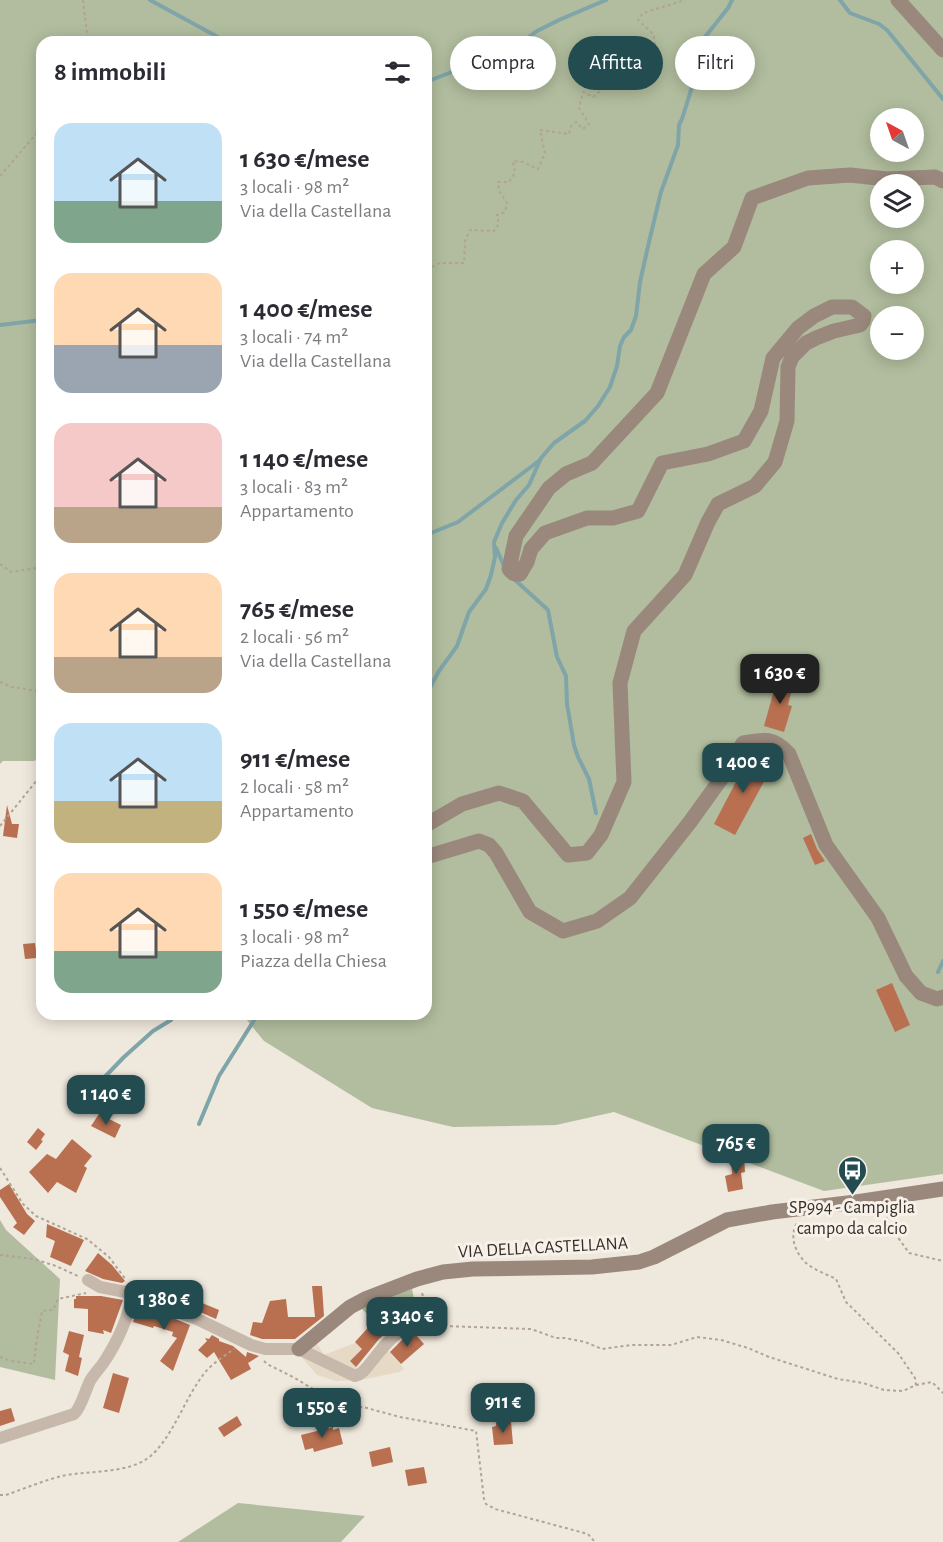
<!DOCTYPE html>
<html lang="it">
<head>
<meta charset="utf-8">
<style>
	:root { --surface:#fff; --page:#f2f2f3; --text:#2b2b33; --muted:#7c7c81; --accent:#234c51 }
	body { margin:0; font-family:"Alegreya Sans",sans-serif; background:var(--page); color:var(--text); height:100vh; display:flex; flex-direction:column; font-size:22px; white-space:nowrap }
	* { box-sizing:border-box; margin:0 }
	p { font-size:20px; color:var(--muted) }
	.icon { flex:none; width:33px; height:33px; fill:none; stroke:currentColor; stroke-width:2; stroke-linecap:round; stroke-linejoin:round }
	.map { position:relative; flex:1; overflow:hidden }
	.details { position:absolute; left:36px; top:36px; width:396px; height:984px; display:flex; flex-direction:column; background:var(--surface); border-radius:18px; box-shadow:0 3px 15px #0003 }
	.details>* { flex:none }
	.banner { position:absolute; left:450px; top:36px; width:402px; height:54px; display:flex; gap:12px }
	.needle { width:39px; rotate:320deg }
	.fabs { position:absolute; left:870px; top:108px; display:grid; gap:12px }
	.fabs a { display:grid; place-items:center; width:54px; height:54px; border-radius:50%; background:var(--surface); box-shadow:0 3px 15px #0003; font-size:30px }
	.price { position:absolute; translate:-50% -51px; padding:0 14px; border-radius:12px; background:var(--accent); color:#fff; font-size:20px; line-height:39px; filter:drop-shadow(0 2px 3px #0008) }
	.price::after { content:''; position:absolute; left:50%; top:36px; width:18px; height:14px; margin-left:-9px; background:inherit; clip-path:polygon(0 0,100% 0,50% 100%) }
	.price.active { background:#222; color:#fff }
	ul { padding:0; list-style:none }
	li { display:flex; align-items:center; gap:18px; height:150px; padding:0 18px }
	li span { display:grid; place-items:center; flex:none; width:168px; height:120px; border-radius:18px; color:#555 }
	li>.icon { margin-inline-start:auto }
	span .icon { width:72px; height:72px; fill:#fffc; stroke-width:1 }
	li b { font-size:26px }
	h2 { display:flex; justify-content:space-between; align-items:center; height:72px; padding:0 18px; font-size:26px }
	.pill { padding:0 21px; border-radius:27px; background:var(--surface); box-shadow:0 3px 15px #0003; font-size:21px; line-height:54px }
	.pill.active { background:var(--accent); color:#fff }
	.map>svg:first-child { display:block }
</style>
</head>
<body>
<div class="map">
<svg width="943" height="1542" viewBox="0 0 943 1542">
	<rect width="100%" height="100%" fill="#efe8dd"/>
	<g fill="#b1bd9e" fill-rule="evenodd">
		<path d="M0,0h943v1174l-119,17 -210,-79 -58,13 -103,2 -81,-19 -108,-67 -22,-27h184v-972h-384v716l-8,3h-31l-3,3zM880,118h34v34h-34zM880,184h34v34h-34zM880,250h34v34h-34zM880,316h34v34h-34z"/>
		<polygon points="0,1220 6,1230 60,1279 55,1380 0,1367"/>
		<polygon points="412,1289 417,1313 386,1322 374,1321 361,1308 372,1302"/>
		<polygon points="238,1503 365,1516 341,1542 178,1542"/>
	</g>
	<polygon fill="#e6d9c6" points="360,1341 367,1344 350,1361 359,1370 384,1345 404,1369 399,1372 361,1380 336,1381 317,1375 299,1354 316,1342 324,1355"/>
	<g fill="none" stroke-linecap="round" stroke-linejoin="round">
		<g stroke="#7fa5a9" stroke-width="4">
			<polyline points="150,0 227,42"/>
			<polyline points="840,0 850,13 879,24 887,30 943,99"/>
			<polyline points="426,82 467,66 493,61 506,54 537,31 559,20 606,0"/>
			<polyline points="0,325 42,320"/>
			<polyline points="426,535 458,522 540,460"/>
			<polyline points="496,548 504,566"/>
			<polyline points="514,579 548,610 557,657 566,676 567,704 574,745 578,757 589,779 596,813"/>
			<polyline points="426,695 439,671 457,646 469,612 486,589 491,575 495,557 494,542 502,523 516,500 529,485 541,458 554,443 585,421 598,406 610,387 617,366 620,346 624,337 631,330 636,316 640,282 649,242 661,192 678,145 679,125 682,119 691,90 699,57 705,37 728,8 732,0"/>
			<polyline points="938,972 943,961"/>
			<polyline points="69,1103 76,1096 95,1087 124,1057 153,1031 171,1020 176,1014"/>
			<polyline points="199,1124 219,1076 258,1014"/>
		</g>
	</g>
	<g fill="#b97051">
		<polygon points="778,676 794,680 788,705 792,706 784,732 764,726"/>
		<polygon points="751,753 773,765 735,835 714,824"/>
		<polygon points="7,805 12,824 19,824 17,838 3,836"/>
		<polygon points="811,834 817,849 825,861 815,865 803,838"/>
		<polygon points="35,943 37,958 25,959 23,944"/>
		<polygon points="892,983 910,1025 895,1032 876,990"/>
		<polygon points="99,1114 121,1125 115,1138 91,1126"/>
		<polygon points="38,1128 45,1134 41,1140 43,1141 36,1150 27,1142"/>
		<polygon points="72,1139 92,1156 84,1166 87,1168 76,1193 57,1182 48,1193 29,1172 47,1154 56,1159"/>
		<polygon points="744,1157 745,1172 741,1173 743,1189 728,1192 725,1176 732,1174 731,1159"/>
		<polygon points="9,1184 27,1214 35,1221 24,1235 13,1227 17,1223 0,1197 0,1190"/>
		<polygon points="47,1224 84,1240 71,1266 50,1257 55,1241 46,1237"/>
		<polygon points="98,1253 112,1265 125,1281 122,1283 103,1279 85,1271"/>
		<polygon points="312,1286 322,1286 324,1316 295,1339 262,1339 250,1335 253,1322 262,1323 270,1301 286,1299 288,1317 315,1317"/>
		<polygon points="76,1296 101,1296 123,1300 111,1333 103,1330 104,1334 88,1331 88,1309 74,1308 74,1299 76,1299"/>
		<polygon points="195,1300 219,1310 216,1319 191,1308"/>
		<polygon points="139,1304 190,1325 173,1371 160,1361 177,1338 172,1336 173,1332 154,1326 153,1328 133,1322"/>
		<polygon points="441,1308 444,1316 438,1318 422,1317 412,1318 394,1326 379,1339 357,1366 356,1367 350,1361 362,1349 355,1342 374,1321 376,1326"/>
		<polygon points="69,1331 84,1335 79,1357 82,1358 78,1376 65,1371 69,1355 63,1352"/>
		<polygon points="415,1334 424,1344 401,1364 390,1352 402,1340"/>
		<polygon points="212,1335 219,1339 219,1341 233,1346 246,1357 247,1352 259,1356 248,1363 251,1369 231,1380 214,1352 207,1358 198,1350 207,1341 205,1338 209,1339"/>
		<polygon points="113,1373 129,1378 119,1413 103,1408"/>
		<polygon points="11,1408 15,1421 0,1426 0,1411"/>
		<polygon points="237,1416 242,1425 224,1437 218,1428"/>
		<polygon points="511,1422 513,1444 494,1445 492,1427 496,1426 496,1423"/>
		<polygon points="333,1427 333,1430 339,1428 343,1444 314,1452 313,1448 305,1450 301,1435"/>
		<polygon points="390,1447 393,1462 372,1467 369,1452"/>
		<polygon points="424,1467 427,1483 408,1486 405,1470"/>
	</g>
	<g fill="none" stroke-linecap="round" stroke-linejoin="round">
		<g stroke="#b2a394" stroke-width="2" stroke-dasharray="3 3" stroke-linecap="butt">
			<polyline points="83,0 88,42"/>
			<polyline points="0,176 42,127"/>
			<polyline points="426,331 429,268 440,263 464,263 465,241 470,230 494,231 499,224 497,215 505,212 507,203 499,191 498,182 509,182 515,173 513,161 523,162 538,169 545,153 540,130 569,134 571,126 576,122 583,129 589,124 579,108 583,92 593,97 599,92 595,78 603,77 629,87 636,75 629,52 632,44 655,43 653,34 638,20 643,13 685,0"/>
			<polyline points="0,564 11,572 42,567"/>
			<polyline points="0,682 12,687 42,692"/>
			<polyline points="0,826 42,774"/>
			<polyline points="0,1168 23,1204 36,1216 87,1239 109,1257 126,1280"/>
			<polyline points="884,1212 892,1229 909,1253 943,1261"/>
			<polyline points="0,1255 34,1259 56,1266 78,1276"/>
			<polyline points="422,1293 429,1313"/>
			<path d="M444,1326l87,3 25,9h9l20,4 17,7 29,-4h40l26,-8 24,3 27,8 21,9 69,22 25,4 21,7 19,1 13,-6 -1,-7 -17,-25 -52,-51 -10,-23c-10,-5 -22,-9 -30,-16 -11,-11 -17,-26 -9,-40"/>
			<polyline points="0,1357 11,1361 34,1364 36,1344 42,1311 53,1310 58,1299 86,1293"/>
			<polyline points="264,1361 267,1364 293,1377 345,1408 363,1407 400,1417 476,1431 484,1499 486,1504 495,1509 588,1534 595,1542"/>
			<polyline points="916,1385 932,1382 943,1393"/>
			<path d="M0,1495h6c17,-6 34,-13 52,-18 29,-8 73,-1 96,-24 21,-22 31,-54 49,-78 7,-10 20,-18 31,-26"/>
		</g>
		<g stroke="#c6b8aa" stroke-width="12">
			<path d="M88,1280l12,7 36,7 31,14 30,11 54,26 14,4h34l56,27c8,-2 12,-9 17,-15 19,-24 29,-38 62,-36"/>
			<path d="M0,1438l74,-24c7,-6 11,-23 16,-33 4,-7 10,-13 14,-19 14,-21 24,-44 29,-69"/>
		</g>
		<g stroke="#9a887c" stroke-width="15">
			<polyline points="898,0 943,50"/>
			<path d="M426,825l36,-21 37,-11 24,8 45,54 19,-2 14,-18 23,-53 -4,-99 14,-52 51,-56 23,-53 10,-18 37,-18 20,-24 12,-41 1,-54 4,-10 14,-14 10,-5 18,-7 26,-6 3,-4 1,-5 -12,-9h-20l-18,9 -16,12 -25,30 -12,53 -17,30 -36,13 -46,9 -24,48 -25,7h-26l-42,15 -14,16 -4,13 -7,12c-6,1 -8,-1 -11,-5l7,-33 33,-48 17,-14 26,-11 65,-70 47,-119 30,-27 18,-49 56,-20 42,-3 37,4 48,-2 8,4"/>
			<path d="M426,857l53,-16 10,4 7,8 34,59 33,19 34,-10 33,-23 60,-76 41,-57 12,-22c21,-4 31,-6 46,11l37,91 52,73 28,58 15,17 16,6 6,-2"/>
			<polyline points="299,1349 350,1307 365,1299 417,1279 443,1272 473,1269 592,1267 639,1262 654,1257 727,1220 772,1212 856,1202 943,1189"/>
		</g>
	</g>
	<defs>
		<symbol id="bus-pin" viewBox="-11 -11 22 30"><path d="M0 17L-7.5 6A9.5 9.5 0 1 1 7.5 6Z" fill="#234c51" stroke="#f7f1e9"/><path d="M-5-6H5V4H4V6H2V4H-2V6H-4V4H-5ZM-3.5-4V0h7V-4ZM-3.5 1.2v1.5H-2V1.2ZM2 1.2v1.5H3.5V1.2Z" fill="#fff"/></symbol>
	</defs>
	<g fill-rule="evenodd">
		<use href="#bus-pin" x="836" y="1154" width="33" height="45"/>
	</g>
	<g text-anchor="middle" stroke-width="6" stroke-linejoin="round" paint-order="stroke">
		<g font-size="18" fill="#342d29" stroke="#f7f1e9">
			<text x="852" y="1213">SP994 - Campiglia<tspan x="852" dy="21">campo da calcio</tspan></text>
		</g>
		<g font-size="18" fill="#342d29" stroke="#f7f1e9">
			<text transform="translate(543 1247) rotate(-3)" y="6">VIA DELLA CASTELLANA</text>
		</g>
	</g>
</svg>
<div class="fabs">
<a><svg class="needle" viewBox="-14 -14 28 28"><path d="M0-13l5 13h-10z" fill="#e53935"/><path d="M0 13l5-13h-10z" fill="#7c7c81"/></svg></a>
<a><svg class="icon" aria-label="layers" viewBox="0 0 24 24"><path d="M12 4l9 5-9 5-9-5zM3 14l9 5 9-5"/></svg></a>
<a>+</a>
<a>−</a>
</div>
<b class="price active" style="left:780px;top:705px">1 630 €</b>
<b class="price" style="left:743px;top:794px">1 400 €</b>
<b class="price" style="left:106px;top:1126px">1 140 €</b>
<b class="price" style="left:736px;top:1175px">765 €</b>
<b class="price" style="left:164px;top:1331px">1 380 €</b>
<b class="price" style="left:407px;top:1348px">3 340 €</b>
<b class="price" style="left:503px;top:1434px">911 €</b>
<b class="price" style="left:322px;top:1439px">1 550 €</b>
<div class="banner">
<a class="pill">Compra</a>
<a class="pill active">Affitta</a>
<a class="pill">Filtri</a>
</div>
<section class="details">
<h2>8 immobili<svg class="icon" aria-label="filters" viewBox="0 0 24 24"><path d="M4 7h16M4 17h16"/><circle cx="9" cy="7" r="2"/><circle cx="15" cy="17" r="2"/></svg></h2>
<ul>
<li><span style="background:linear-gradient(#bfe0f5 65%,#7fa58c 0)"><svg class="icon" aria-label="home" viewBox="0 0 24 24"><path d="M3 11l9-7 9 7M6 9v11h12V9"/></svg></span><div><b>1 630 €/mese</b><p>3 locali · 98 m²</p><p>Via della Castellana</p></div></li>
<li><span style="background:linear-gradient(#ffd9b3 60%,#9aa5b1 0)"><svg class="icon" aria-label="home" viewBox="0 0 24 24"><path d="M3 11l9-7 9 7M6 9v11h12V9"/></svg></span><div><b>1 400 €/mese</b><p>3 locali · 74 m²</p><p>Via della Castellana</p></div></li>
<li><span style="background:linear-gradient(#f6c9c9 70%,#b9a48a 0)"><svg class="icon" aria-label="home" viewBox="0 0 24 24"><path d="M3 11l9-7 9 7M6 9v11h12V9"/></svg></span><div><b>1 140 €/mese</b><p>3 locali · 83 m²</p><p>Appartamento</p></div></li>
<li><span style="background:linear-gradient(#ffd9b3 70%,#b9a48a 0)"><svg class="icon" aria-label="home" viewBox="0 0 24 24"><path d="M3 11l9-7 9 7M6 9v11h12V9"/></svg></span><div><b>765 €/mese</b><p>2 locali · 56 m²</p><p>Via della Castellana</p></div></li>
<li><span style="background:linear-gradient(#bfe0f5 65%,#c2b280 0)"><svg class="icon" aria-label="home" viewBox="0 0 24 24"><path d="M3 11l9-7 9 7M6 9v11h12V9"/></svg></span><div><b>911 €/mese</b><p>2 locali · 58 m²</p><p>Appartamento</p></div></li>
<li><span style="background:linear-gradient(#ffd9b3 65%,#7fa58c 0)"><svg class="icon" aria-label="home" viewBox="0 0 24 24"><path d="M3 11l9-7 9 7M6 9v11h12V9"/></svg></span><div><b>1 550 €/mese</b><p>3 locali · 98 m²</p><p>Piazza della Chiesa</p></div></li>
</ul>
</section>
</div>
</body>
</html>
